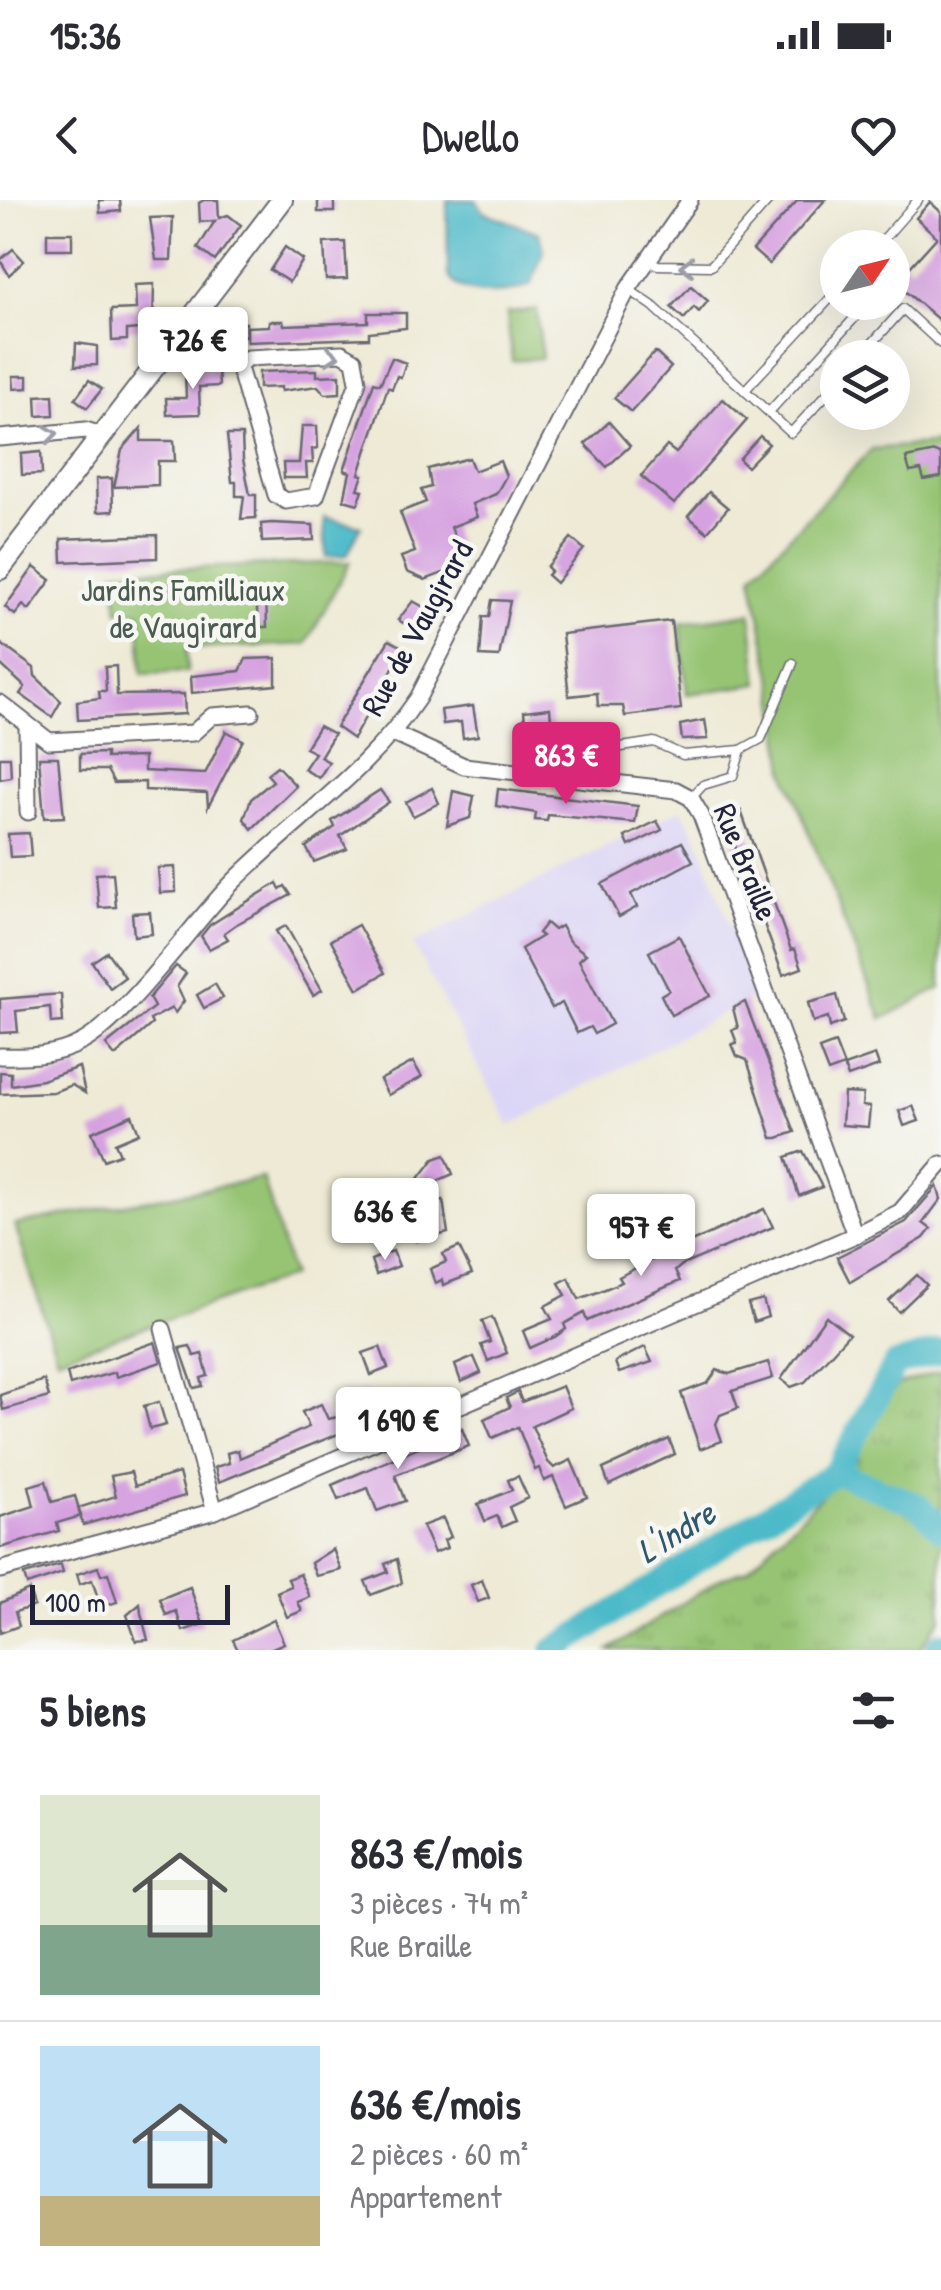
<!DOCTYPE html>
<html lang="fr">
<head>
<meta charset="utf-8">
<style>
	:root { --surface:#fff; --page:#f2f2f3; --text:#2b2b33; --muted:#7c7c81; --line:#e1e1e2; --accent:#db2777 }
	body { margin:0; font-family:"Patrick Hand",sans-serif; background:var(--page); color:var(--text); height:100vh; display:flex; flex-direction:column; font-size:38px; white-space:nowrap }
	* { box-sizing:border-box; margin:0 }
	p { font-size:32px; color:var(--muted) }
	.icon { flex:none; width:55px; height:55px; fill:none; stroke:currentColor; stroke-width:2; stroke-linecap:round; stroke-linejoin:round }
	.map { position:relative; height:1450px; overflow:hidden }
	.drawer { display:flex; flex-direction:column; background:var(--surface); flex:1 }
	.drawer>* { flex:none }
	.needle { width:65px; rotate:55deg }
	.tools { position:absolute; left:820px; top:30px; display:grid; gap:20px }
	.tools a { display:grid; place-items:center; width:90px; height:90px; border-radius:50%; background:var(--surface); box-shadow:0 10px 40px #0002; font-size:50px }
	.scale { position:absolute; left:30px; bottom:25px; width:200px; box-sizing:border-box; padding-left:10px; border:5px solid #22223b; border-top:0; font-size:28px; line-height:35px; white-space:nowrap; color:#22223b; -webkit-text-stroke:8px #f6f6f2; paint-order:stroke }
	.price { position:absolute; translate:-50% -85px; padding:0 22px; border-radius:10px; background:#fff; color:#222; font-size:32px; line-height:65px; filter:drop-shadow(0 2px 5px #0008) }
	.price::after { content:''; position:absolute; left:50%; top:60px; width:30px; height:22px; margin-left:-15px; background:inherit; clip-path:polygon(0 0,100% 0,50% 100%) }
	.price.on { background:var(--accent); color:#fff }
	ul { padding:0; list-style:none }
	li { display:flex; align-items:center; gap:30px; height:250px; padding:0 40px }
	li+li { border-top:2px solid var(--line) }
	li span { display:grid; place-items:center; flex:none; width:280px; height:200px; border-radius:0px; color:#555 }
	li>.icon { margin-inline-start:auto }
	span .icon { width:120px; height:120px; fill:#fffc; stroke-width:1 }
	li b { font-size:42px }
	h2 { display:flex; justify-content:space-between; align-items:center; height:120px; padding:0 40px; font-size:42px }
	.status { display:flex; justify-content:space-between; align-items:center; height:70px; padding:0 50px; background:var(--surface); direction:ltr }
	.status svg { height:28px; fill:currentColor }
	header { display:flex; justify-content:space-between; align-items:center; height:130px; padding:0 40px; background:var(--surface); font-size:45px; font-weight:600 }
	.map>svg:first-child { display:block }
</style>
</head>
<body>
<div class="status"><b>15:36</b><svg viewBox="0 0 49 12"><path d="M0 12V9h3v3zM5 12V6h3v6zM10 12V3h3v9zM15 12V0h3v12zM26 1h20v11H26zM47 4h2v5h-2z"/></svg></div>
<header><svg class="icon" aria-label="back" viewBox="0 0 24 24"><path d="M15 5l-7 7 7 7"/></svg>Dwello<svg class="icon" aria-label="heart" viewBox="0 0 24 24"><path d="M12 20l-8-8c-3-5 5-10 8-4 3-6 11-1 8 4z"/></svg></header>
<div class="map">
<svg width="941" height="1450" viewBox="0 0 941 1450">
	<defs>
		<pattern id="park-tufts" width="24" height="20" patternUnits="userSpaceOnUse" patternTransform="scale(2.5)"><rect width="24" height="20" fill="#96c473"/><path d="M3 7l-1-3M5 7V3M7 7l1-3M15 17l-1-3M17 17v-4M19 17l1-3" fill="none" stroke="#81a864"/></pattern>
	</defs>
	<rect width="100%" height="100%" fill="#f6f6f2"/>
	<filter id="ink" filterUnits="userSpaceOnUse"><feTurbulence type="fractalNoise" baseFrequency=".01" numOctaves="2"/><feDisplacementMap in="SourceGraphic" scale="20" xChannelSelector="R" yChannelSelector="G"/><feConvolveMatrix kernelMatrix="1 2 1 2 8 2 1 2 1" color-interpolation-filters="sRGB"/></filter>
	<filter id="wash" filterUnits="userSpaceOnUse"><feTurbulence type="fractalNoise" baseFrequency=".0048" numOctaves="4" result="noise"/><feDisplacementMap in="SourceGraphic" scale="40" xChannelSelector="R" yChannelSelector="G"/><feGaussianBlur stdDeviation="2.25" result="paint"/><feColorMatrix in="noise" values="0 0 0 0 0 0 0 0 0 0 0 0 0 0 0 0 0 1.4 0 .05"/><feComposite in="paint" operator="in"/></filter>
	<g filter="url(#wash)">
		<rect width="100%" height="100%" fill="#eeead5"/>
		<polygon fill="#dcd6f6" points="681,609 697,636 756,796 510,926 413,744"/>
		<polygon fill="url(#park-tufts)" stroke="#5c7357" stroke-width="2.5" points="941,1171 941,1418 919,1450 609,1450 722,1378 748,1369 858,1259 860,1235 899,1184"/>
		<g fill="#96c473" stroke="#5c7357" stroke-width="2.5">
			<polygon points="537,110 542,158 512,161 507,113"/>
			<polygon points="941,243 941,788 882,819 785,571 774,485 752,376 872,249"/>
			<polygon points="350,362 306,444 187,449 187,472 142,474 140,412 118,411 115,371"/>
			<polygon points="751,413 759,484 687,494 680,423"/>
			<polygon points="263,978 292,1076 57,1158 15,1025"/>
		</g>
		<g fill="#4ebac9" stroke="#386e82" stroke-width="2.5">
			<path d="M447,0h29l8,12 55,21 5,16 -13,35c-20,12 -74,15 -83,-10z"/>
			<polygon points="324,317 361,326 347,355 326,357"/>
		</g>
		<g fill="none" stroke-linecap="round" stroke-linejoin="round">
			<g stroke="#4ebac9" stroke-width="25">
				<polyline points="836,1272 918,1305 941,1329"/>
				<polyline points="554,1450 836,1272 895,1165 941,1151"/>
				<polyline points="937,1450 941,1444"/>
			</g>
		</g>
		<g id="blocks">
			<g fill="#d6a1e0">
				<polygon points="99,0 120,0 121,11 100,13"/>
				<polygon points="204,0 218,0 219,18 228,15 241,25 215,61 198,48 215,21 200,22 199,3"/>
				<rect x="318" y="0" width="16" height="12"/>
				<polygon points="798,0 825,0 769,64 753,50"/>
				<polygon points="930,2 941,12 941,122 892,80 892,51 910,67 937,37 916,18"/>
				<polygon points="173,17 171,60 156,60 150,18"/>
				<rect x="47" y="33" width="25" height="16"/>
				<polygon points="345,42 347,79 326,80 324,43"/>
				<polygon points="285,47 303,60 289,82 270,70"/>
				<polygon points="13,49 24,61 9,75 0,60"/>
				<polygon points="154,84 153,128 127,130 127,140 112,141 111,110 136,109 135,85"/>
				<polygon points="691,86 708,101 699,112 694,107 684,119 671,107"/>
				<polygon points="368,113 406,113 406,128 369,132 369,138 247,142 247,127 269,126 269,121 283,121 284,125 368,122"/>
				<polygon points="239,118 239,123 246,123 246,136 225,134 224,119"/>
				<polygon points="76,143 97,146 97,165 75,166"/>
				<polygon points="655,152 671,167 631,212 614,198"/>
				<polygon points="392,158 406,163 401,177 397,176 392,189 388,187 366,252 359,274 363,275 358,289 363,290 358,304 344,300 350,272 344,270 374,182 380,184"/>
				<polygon points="218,169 219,186 199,187 200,214 167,215 166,198 186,198 185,170"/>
				<polygon points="317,170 317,176 340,175 340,193 325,194 318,186 281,191 281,187 259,188 259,172"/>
				<polygon points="13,176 28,176 28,188 14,189"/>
				<polygon points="89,180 102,189 87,208 75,199"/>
				<polygon points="53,195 54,215 37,216 36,196"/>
				<polygon points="723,199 747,220 674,304 641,276 667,246 676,253"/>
				<polygon points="609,222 630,246 607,267 585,244"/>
				<polygon points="302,226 317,226 318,248 312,249 313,263 306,263 307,278 284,278 283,263 299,263"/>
				<polygon points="141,228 141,241 174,241 175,261 158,261 158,285 114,287 122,250"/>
				<polygon points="227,235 242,235 243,259 250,295 256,295 256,318 241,319 244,296 236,296 236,282 232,282"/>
				<polygon points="760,236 769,244 747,267 739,259"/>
				<polygon points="41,252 42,274 22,275 21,254"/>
				<polygon points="935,252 941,255 941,277 924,280 921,270 910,272 906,258"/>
				<polygon points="469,258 474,271 500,261 506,276 496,294 472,304 477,317 451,327 460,352 451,370 425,380 407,372 401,357 415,352 400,312 426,302 421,290 431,287 428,269"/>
				<polygon points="112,278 113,311 97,312 96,279"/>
				<polygon points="709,292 728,308 707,332 688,316"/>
				<polygon points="272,323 313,325 314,340 262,342 261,324"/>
				<polygon points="157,335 157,358 62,362 61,339"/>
				<polygon points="571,338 584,349 556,383 547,375 551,371 547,367"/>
				<polygon points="34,367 51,380 29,410 23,405 15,415 5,407"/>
				<polygon points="256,391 266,391 267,427 258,427"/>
				<polygon points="492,400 510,401 499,457 480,456 483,417 489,417"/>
				<polygon points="413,401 427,409 416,430 398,420"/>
				<polygon points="671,421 681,509 625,516 623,506 598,506 597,493 569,496 562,434"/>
				<polygon points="389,440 404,448 353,539 336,527"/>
				<polygon points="0,443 34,468 35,476 61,501 52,517 20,494 25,487 0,464"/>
				<polygon points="276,458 276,485 192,493 191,476 240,471 246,459"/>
				<polygon points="116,466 117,495 184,494 185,514 78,520 77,501 100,498 99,491 106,491 105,467"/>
				<polygon points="473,506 478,536 463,538 461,522 443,524 441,510"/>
				<polygon points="550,508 552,532 526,532 524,511"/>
				<polygon points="705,520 708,539 682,540 680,525"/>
				<polygon points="319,526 334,534 320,557 329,562 319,578 304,569 315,553 305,548"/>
				<polygon points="226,531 243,540 208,607 207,593 145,590 145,582 114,583 107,570 80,570 80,554 106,553 106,558 144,557 144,571 205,574"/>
				<polygon points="0,557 10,557 11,577 0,579"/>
				<polygon points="39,557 58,557 64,617 44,618"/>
				<polygon points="277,566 296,586 252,629 244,619 251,599 273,581 267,574"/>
				<polygon points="432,588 439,603 413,616 406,602"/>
				<polygon points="498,589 638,606 635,623 548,615 547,621 535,620 536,613 496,606"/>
				<polygon points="380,590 389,602 340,636 347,649 314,662 306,647 335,627 332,621"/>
				<polygon points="453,591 474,596 470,618 447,626"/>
				<polygon points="741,611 791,750 795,749 802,768 783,775 725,619"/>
				<polygon points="657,621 662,630 629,646 625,637"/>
				<polygon points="29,633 31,656 10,657 8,634"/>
				<polygon points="682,642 693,661 631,694 637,707 619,717 602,684"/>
				<polygon points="175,667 176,692 160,693 158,668"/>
				<polygon points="113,673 116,707 99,708 96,674"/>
				<polygon points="277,683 280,689 285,686 291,695 235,725 224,733 228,739 209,749 201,736 210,725"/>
				<polygon points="150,712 152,734 134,736 132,713"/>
				<polygon points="546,723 554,730 561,726 569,741 586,754 579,760 612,824 594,834 590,827 577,833 562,803 552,808 521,749 542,736 538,733"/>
				<polygon points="358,725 385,773 358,789 331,740"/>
				<polygon points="286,726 322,790 313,795 276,731"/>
				<polygon points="679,736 710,796 671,815 661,795 669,790 649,752"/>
				<polygon points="107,752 125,777 110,788 92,762"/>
				<polygon points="176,766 186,773 177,787 184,801 175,813 172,808 150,820 152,824 115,856 106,845 154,807 149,798"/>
				<polygon points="215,784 223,798 204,808 197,795"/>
				<polygon points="61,794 63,822 51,823 50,807 16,811 18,832 0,833 0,799"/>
				<polygon points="837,795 844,822 830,827 828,817 813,822 808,803"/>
				<polygon points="745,802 795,932 778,938 772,938 747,860 737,856 732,844 737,843 732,830 738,828 733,808"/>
				<polygon points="835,843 844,866 828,872 819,849"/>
				<polygon points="875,855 879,866 848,877 844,866"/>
				<polygon points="413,862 422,877 388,895 380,880"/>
				<polygon points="79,867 85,893 72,885 53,892 0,894 0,872 11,873 11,885 42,880"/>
				<polygon points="844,893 863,894 862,906 870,907 868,927 842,925"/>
				<polygon points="913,906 919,921 904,926 899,911"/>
				<polygon points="132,915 139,933 115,943 120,954 104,960 92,932"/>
				<polygon points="803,951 822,987 799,996 786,957"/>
				<polygon points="445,955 453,974 439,980 431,991 417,981 434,959"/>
				<polygon points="937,986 941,999 923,1023 931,1029 924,1038 850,1082 837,1057 906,1022"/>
				<polygon points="443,1000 448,1033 416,1041 412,1024 434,1018 431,1003"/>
				<polygon points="764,1009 773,1027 682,1065 675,1071 680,1081 587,1121 584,1113 564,1124 566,1129 555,1137 530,1148 523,1131 552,1119 545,1106 566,1095 559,1083 569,1078 579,1099 598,1092 622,1082 619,1077 647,1062"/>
				<polygon points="459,1047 472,1074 443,1085 442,1080 435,1083 430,1069 446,1062 443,1054"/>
				<polygon points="393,1051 399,1066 376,1075 371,1060"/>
				<polygon points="917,1075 927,1085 899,1112 889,1101"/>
				<polygon points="763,1100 768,1117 754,1122 748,1104"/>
				<polygon points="826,1116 849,1134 805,1182 791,1187 781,1179"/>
				<polygon points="492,1117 507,1153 488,1161 481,1145 490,1142 482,1121"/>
				<polygon points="155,1142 161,1162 116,1177 115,1172 70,1185 67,1173"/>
				<polygon points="190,1146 194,1156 202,1154 208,1176 201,1178 203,1186 194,1188 180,1148"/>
				<polygon points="380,1147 388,1168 371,1175 363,1153"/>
				<polygon points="645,1147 652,1162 619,1173 615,1162"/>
				<polygon points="474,1157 481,1173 461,1182 455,1165"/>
				<polygon points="768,1162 773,1178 732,1191 738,1208 720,1215 716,1224 722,1241 700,1249 681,1193 708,1183 717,1170 729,1174"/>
				<polygon points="44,1180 49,1197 3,1210 0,1195"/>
				<polygon points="562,1186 571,1208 532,1226 548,1262 554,1268 571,1260 587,1297 566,1306 553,1277 544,1281 539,1268 535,1270 518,1227 492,1238 484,1219 510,1207 506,1198 518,1192 522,1202"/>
				<polygon points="365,1192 372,1212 351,1219 345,1199"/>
				<polygon points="159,1202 166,1225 150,1229 144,1206"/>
				<polygon points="321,1204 328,1219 347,1215 353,1228 219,1282 215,1267 229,1263 227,1253 238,1250 240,1258 309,1227 302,1212"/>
				<polygon points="462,1229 469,1246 395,1275 405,1301 377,1311 368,1288 338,1300 332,1285"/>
				<polygon points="669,1239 675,1254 609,1285 603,1269"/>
				<polygon points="131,1272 135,1286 179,1273 185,1296 83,1325 78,1308 116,1296 111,1276"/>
				<polygon points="518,1276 528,1298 509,1307 515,1321 502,1327 497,1316 485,1321 478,1304 512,1290 508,1280"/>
				<polygon points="46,1281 52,1302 75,1296 81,1316 57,1323 59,1331 0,1348 0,1317 34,1306 29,1286"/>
				<polygon points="443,1318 451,1337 444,1340 447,1348 434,1353 422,1326"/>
				<polygon points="333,1349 341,1370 316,1376 311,1363"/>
				<polygon points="397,1359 402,1383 371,1395 365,1381 388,1372 385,1364"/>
				<polygon points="61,1365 63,1373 27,1385 24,1375"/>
				<polygon points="98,1367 101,1375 108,1373 117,1402 101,1407 92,1380 80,1384 77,1374"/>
				<polygon points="300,1374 310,1397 298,1402 302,1411 287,1417 277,1392 291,1386 288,1379"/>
				<polygon points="482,1380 489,1398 478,1402 471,1385"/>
				<polygon points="190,1387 203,1424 183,1431 176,1411 166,1415 160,1399"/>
				<polygon points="29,1390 34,1406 15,1412 19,1426 0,1433 0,1403"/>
				<polygon points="140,1404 141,1413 148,1440 136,1441 127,1415"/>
				<polygon points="274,1420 284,1443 268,1450 238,1450 233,1440"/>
			</g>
		</g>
	</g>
	<g filter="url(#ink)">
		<use href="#blocks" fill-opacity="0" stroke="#696871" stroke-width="2.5"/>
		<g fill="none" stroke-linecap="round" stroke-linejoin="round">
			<defs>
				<g id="service">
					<polyline points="876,48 918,0"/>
					<polyline points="646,60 658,65 711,66 769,0"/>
					<polyline points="628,89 653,106 791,233 838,182"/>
					<polyline points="859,158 903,109 941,144"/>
					<polyline points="745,190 838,90"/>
					<polyline points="769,212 869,102"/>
					<polyline points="582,580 583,553 654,542 683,555 741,550"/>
					<polyline points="691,598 703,585 733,576 741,550 761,539 793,463"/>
				</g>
				<g id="minor">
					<polyline points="185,127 238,164 276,295 286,301 316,296 358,182 354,160 342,153 248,158 238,164"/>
					<polyline points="0,238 86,230 101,235"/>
					<polyline points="0,503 49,541 193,533 212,516 251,513"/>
					<polyline points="27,524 28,612"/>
					<polyline points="394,534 464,566 676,590 691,598 701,615 855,1035"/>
					<path d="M0,856c27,1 57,0 82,-14 46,-25 111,-120 152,-161 61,-61 136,-111 184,-183l210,-409 62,-89"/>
					<polyline points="163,1129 215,1311"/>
					<polyline points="0,1370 215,1311 855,1035 900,1012 941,964"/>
				</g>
				<polyline id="secondary" points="0,369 282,0"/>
			</defs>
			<use href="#service" stroke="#696871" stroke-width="11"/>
			<use href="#minor" stroke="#696871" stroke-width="19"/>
			<use href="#secondary" stroke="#696871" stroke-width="24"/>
			<use href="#service" stroke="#fff" stroke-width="8"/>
			<use href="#minor" stroke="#fff" stroke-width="15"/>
			<use href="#secondary" stroke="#fff" stroke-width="20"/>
		</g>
		<defs><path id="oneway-chevron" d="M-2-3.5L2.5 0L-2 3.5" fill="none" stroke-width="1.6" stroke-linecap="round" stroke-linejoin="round" transform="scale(2.5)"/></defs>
		<g stroke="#9c9ca7">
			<use href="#oneway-chevron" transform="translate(687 66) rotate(-179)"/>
			<use href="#oneway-chevron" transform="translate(332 156) rotate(5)"/>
			<use href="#oneway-chevron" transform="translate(51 234) rotate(-7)"/>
		</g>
	</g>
	<g text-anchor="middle" stroke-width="9" stroke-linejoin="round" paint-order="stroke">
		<g font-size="32" fill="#4b5b4f" stroke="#f6f6f2">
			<text x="183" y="401">Jardins Familliaux<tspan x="183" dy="37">de Vaugirard</tspan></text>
		</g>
		<g font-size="32" fill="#22223b" stroke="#f6f6f2">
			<text transform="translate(417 428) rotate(-61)" y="11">Rue de Vaugirard</text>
			<text transform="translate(746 662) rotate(68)" y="11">Rue Braille</text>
		</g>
		<g font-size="35" font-style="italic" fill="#31576d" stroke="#f6f6f2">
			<text transform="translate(676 1332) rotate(-32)" y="12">L'Indre</text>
		</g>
	</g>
</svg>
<div class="tools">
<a><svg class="needle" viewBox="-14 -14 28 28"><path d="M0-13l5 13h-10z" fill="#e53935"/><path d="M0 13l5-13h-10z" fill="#7c7c81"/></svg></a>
<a><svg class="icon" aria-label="layers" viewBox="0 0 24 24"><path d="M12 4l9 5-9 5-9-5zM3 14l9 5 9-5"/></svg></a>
</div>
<div class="scale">100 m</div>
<b class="price" style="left:193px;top:192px">726 €</b>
<b class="price on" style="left:566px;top:607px">863 €</b>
<b class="price" style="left:385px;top:1063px">636 €</b>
<b class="price" style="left:641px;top:1079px">957 €</b>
<b class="price" style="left:398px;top:1272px">1 690 €</b>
</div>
<section class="drawer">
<h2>5 biens<svg class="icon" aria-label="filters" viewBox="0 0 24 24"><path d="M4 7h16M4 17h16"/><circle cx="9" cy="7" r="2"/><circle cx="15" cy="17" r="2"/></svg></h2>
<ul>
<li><span style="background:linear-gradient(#dfe7d0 65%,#7fa58c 0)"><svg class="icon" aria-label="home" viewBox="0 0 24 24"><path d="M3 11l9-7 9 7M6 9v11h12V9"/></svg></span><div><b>863 €/mois</b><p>3 pièces · 74 m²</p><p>Rue Braille</p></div></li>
<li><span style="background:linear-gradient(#bfe0f5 75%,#c2b280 0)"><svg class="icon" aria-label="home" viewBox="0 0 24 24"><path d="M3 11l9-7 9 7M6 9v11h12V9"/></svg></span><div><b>636 €/mois</b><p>2 pièces · 60 m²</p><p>Appartement</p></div></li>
</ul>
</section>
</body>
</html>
